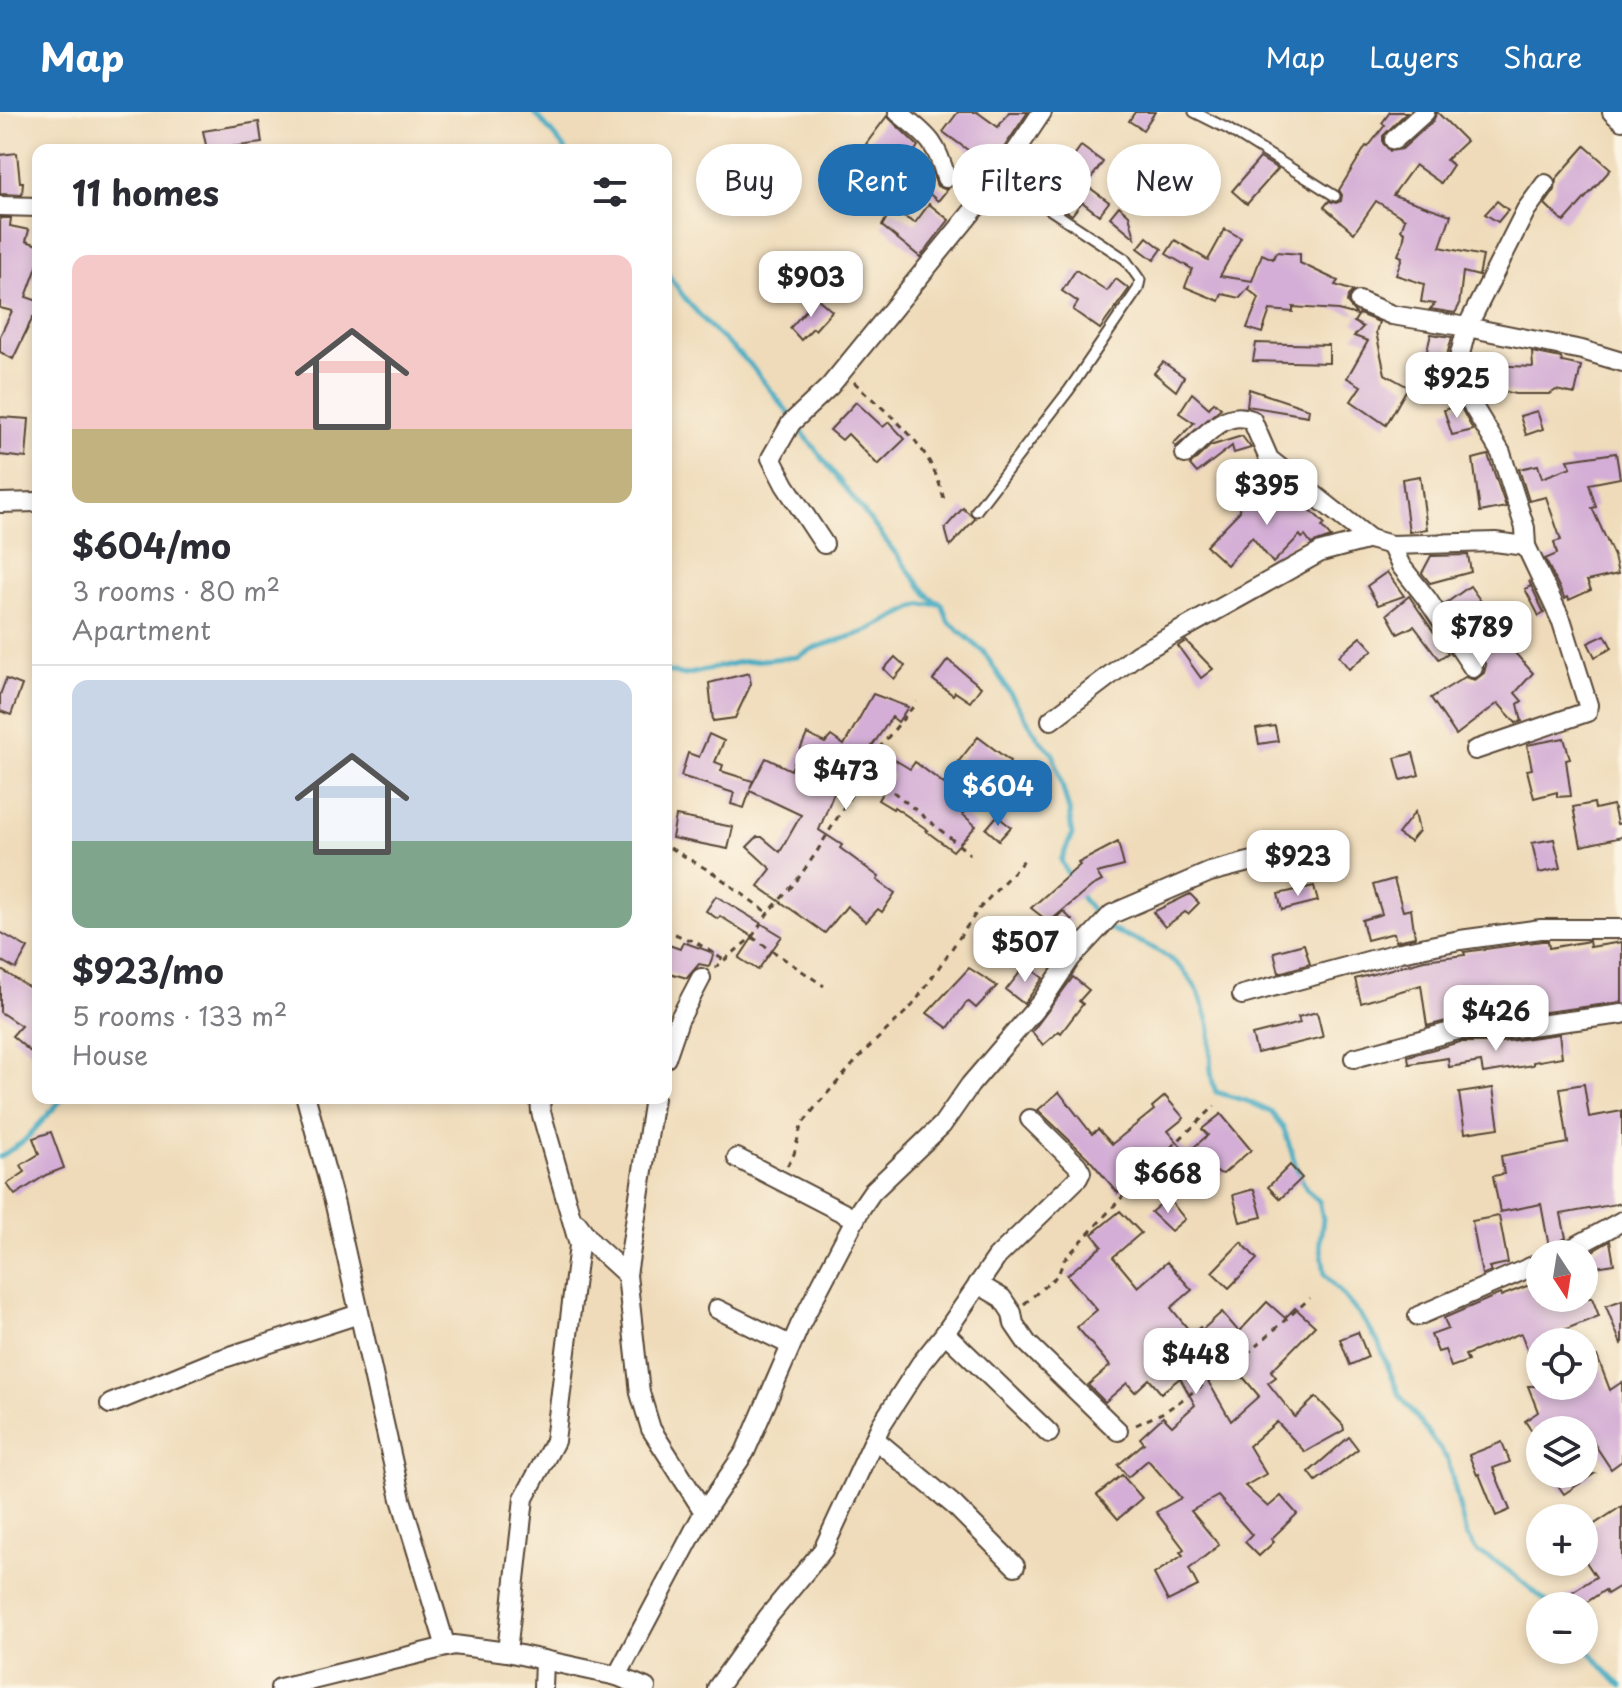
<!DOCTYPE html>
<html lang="en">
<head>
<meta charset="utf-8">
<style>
	:root { --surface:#fff; --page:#f2f2f3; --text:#2b2b33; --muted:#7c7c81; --line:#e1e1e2; --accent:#1f6fb2 }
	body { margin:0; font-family:"Playpen Sans",sans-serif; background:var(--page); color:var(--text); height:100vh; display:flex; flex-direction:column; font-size:30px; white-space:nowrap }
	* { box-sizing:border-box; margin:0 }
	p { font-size:26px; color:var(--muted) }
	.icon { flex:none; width:44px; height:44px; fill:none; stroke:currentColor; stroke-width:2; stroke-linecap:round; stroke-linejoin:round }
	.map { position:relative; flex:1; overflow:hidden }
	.drawer { position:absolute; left:32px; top:32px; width:640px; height:960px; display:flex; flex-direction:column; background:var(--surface); border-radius:16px; box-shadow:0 4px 12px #0003 }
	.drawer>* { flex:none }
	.top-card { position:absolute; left:696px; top:32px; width:760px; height:72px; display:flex; gap:16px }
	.needle { width:52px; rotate:168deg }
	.controls { position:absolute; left:1526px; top:1128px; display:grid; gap:16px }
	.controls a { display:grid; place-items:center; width:72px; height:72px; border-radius:50%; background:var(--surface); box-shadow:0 4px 12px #0003; font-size:40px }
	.price { position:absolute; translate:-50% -68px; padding:0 18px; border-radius:16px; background:#fff; color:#222; font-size:26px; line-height:52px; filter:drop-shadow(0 2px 4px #0008) }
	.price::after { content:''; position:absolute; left:50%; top:48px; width:24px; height:18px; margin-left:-12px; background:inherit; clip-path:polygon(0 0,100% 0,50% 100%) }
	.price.on { background:var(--accent); color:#fff }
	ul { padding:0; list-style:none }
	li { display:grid; align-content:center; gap:16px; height:424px; padding:0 40px }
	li+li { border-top:2px solid var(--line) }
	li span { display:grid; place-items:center; height:248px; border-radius:16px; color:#555 }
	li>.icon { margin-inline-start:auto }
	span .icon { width:144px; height:144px; fill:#fffc; stroke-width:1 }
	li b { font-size:34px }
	h2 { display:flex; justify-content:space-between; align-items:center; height:96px; padding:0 40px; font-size:34px }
	.tag { padding:0 28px; border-radius:36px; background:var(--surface); box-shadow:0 4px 12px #0003; font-size:28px; line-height:72px }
	.tag.on { background:var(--accent); color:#fff }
	header { display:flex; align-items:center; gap:48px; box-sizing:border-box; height:112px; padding:0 40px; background:var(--accent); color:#fff }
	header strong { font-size:38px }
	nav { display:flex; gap:44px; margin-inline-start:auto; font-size:28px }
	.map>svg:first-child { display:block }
</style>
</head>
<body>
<header>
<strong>Map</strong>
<nav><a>Map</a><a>Layers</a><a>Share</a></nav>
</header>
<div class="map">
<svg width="1622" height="1576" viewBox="0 0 1622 1576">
	<rect width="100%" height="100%" fill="#fcf5e5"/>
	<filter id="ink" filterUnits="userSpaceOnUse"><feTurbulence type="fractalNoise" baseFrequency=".0125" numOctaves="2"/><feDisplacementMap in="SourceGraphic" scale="16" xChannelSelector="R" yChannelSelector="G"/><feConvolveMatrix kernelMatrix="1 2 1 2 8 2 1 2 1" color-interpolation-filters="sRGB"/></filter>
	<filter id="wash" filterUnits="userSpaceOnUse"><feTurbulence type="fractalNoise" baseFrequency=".006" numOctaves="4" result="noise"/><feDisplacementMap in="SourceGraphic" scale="32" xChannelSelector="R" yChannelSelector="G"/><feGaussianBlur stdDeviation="1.8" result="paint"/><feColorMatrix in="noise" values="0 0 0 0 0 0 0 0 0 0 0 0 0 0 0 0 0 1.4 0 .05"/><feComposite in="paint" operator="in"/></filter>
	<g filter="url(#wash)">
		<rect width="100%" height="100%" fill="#efdbba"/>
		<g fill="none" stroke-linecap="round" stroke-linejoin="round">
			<g stroke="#43abc2" stroke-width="5">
				<polyline points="534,0 566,38"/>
				<polyline points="666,160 687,189 715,220 749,251 791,304"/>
				<polyline points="796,312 930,486 942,492 948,509 984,540 1039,627 1053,641 1069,698 1072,723 1061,748 1070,767"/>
				<polyline points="666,559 685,563 740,550 797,545 814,536 865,520 919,493 941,492"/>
				<polyline points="1077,779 1099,809"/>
				<path d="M1107,816c43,18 81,29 97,79 2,8 6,16 6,24 1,21 -2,41 6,61l31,9 24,11 13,17 14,43 9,18 12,11 4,18 -3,22 5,33 37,44 16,24 21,52 49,66 18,75 12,18c20,5 55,39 74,53"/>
				<polyline points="0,1045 24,1029 63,986"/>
				<path d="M1584,1533c13,13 23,31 38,41"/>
			</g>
		</g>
		<g id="blocks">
			<g fill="#d4aed6" fill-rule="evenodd">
				<polygon points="958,0 977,0 998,15 1009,0 1028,0 978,74 969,66 983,49 943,20"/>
				<polygon points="1135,0 1155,0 1143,18 1129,9"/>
				<polygon points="1390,0 1407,0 1383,24 1383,31 1390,39 1402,37 1433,9 1437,0 1466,29 1446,48 1453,53 1441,71 1415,53 1393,83 1451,103 1440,135 1483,144 1479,164 1463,160 1459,194 1455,201 1430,197 1435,192 1421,190 1424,172 1396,163 1402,145 1398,143 1403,131 1405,120 1401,118 1405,107 1376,89 1354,121 1324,95 1329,89 1336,91 1341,89 1342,83 1339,78 1366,34 1368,35 1385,13 1382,11"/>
				<polygon points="887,4 918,34 914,40 929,53 937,74 947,78 938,89 914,69 892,92 878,78 898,57 866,32"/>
				<polygon points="259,10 262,31 207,38 203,19"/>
				<polygon points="1081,34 1103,50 1086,73 1109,90 1099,103 1082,90 1072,103 1044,85"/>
				<polygon points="1585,34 1611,57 1564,110 1545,92 1555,78 1556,67"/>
				<polygon points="17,41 20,70 23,70 22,83 0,82 0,43"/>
				<polygon points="1260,46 1278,57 1247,92 1232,79"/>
				<polygon points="1175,57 1198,74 1185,93 1161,75"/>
				<polygon points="1497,89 1508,98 1498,110 1485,102"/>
				<polygon points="929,92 949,108 920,145 882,114 891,98 915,111"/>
				<polygon points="1119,94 1129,103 1135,126 1110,105"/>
				<polygon points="0,106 11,106 10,114 29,118 26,129 38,133 38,152 26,185 38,189 38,206 33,205 13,247 0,240 0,224 12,199 0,196"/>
				<polygon points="1225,117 1241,126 1220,164 1252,169 1262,142 1273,147 1276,140 1300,142 1300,151 1338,169 1335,173 1353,179 1348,184 1347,191 1357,203 1338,198 1293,195 1293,200 1270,198 1262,221 1247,216 1259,186 1249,178 1250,174 1240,186 1222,182 1219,189 1185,175 1192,157 1166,142 1175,128 1208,148"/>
				<polygon points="1147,125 1162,137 1154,148 1138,136"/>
				<polygon points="1076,158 1107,179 1116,167 1129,177 1100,217 1073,198 1078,190 1062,179"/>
				<polygon points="817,186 832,199 815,218 813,216 801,228 790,216"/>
				<polygon points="1359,202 1379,210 1376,220 1385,262 1408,275 1386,313 1351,289 1361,274 1347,266 1368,229 1354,224 1363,215 1354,210"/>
				<polygon points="1431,222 1452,225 1446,247 1447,265 1422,259"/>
				<polygon points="1256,231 1329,233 1329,251 1253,249"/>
				<polygon points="1532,240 1561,246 1562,250 1581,254 1575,282 1556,278 1550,282 1515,282 1488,275 1488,253 1533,255"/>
				<polygon points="1163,250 1184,265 1176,279 1154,261"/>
				<polygon points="1249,277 1309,297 1308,304 1247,294"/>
				<polygon points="1192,281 1209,296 1214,290 1221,296 1176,335 1173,332 1194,311 1179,301"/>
				<polygon points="856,290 883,315 889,310 905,327 878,353 848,322 842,328 830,318"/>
				<polygon points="1459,292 1473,318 1452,323 1444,298"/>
				<polygon points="1537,299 1543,317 1526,323 1520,304"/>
				<polygon points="0,305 29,307 26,346 0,343"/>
				<polygon points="1242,324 1251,336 1234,341 1232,334 1197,361 1190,353 1210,334"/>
				<polygon points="1616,341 1620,366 1589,372 1596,395 1592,396 1614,444 1618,462 1587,469 1591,478 1569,488 1568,485 1565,487 1545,447 1557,442 1554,430 1561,428 1546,385 1529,389 1519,357 1538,353 1542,366 1571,355 1568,348"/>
				<polygon points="1488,343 1506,395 1480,400 1473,347"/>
				<polygon points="1420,364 1427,417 1409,420 1402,367"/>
				<polygon points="1256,378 1261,395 1293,381 1325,412 1322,415 1331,425 1311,432 1305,424 1302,426 1300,423 1273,451 1252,425 1227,453 1206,434 1240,399 1235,384"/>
				<polygon points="963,396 975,407 950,434 945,416"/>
				<polygon points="1468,443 1471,460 1430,471 1422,461 1431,444"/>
				<polygon points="1387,460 1404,484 1378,493 1367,474"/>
				<polygon points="1529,469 1544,501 1539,504 1525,477 1531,474"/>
				<polygon points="1470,474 1495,509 1490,513 1533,561 1515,581 1522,589 1518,592 1522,609 1516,611 1498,591 1456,623 1431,586 1465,565 1475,568 1484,561 1486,553 1445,492"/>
				<polygon points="1409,484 1448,541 1439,547 1414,514 1398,522 1387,502"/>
				<polygon points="1605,523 1612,536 1595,545 1588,531"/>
				<polygon points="1361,525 1373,538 1349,557 1339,544"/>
				<polygon points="1186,529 1213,557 1201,566 1178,534"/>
				<polygon points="895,545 905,554 894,567 884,557"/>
				<polygon points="948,548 981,575 970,590 955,580 953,583 933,568"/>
				<polygon points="749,561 751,572 735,606 713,609 709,571"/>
				<polygon points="6,567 22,573 11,603 0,599 0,583"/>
				<polygon points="873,582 908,595 898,610 892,605 872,634 910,657 915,650 951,677 968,656 959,649 978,625 1010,649 1000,664 988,676 986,674 962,702 976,714 953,739 926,719 928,718 894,695 893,697 878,688 893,663 865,646 850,669 841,663 819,718 842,733 840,736 879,765 877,768 895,781 882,800 878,797 866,810 847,794 825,821 758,774 771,757 747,735 757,725 762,725 780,740 801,703 750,679 744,696 731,692 734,681 681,664 688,641 699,645 709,622 724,629 715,650 723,653 721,659 753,669 750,676 766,646 791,658 807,622 825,631 831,624 844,633"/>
				<polygon points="1275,614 1278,629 1259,632 1256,617"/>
				<polygon points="1564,626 1570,647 1566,648 1571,684 1557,685 1557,680 1534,686 1527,658 1532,657 1527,633"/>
				<polygon points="1413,641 1419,663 1401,668 1395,646"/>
				<polygon points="1594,691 1595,697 1613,693 1617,712 1622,711 1622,725 1581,734 1573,695"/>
				<polygon points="1415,700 1419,719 1410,730 1398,722"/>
				<polygon points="676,704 733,715 728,737 672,726"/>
				<polygon points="997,704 1011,715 999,728 986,717"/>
				<polygon points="1554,727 1561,756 1539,761 1532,731"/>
				<polygon points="1118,730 1124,754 1097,761 1102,769 1092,774 1049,810 1031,796 1080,753 1078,751"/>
				<polygon points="1394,767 1403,799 1411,797 1415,825 1396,829 1394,821 1367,828 1362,808 1382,802 1373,773"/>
				<polygon points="1314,774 1318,789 1282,798 1278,782"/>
				<polygon points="1190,782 1199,791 1188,802 1185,800 1165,815 1153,800"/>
				<polygon points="716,784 782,824 758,858 739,846 753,825 720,804 718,807 706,799"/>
				<polygon points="1063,799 1072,808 1069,812 1077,820 1060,837 1052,830 1031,854 1019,845"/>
				<polygon points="0,820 28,836 16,857 0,848"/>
				<polygon points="1542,829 1548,829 1549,836 1589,829 1590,835 1622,830 1622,890 1499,906 1458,906 1427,914 1421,873 1361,891 1355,867 1424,848 1465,843 1464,840"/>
				<polygon points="683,830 714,841 709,854 699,852 687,866 666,860 666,832 680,837"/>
				<polygon points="1304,832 1310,852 1279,861 1274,840"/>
				<polygon points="1026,853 1043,866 1024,892 1006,878"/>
				<polygon points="969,856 997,874 976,896 969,890 966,891 948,916 927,901"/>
				<polygon points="0,857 38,881 38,946 12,924 21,914 0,900"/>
				<polygon points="1073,865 1089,878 1079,889 1083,892 1061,921 1059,919 1043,933 1032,920"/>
				<polygon points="1317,900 1323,925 1257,941 1252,923 1300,911 1298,905"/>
				<polygon points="1559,922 1562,945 1533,950 1533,953 1483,961 1481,950 1449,955 1448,946 1409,952 1408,944 1460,930 1501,930"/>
				<polygon points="1584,972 1589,1005 1622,999 1622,1091 1561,1102 1566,1126 1549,1135 1541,1092 1500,1100 1493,1064 1504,1062 1501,1044 1568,1031 1560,976"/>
				<polygon points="1493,976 1499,1016 1465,1021 1459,981"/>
				<polygon points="1059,980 1092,1022 1098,1017 1112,1032 1154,998 1152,995 1165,984 1184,1006 1168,1019 1187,1041 1208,1023 1202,1017 1221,1002 1251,1038 1223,1062 1216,1060 1196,1077 1165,1040 1118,1081 1088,1046 1038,998"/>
				<polygon points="51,1020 64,1056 46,1063 15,1083 7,1072 25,1060 21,1053 39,1042 33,1026"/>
				<polygon points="1290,1053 1302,1066 1280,1087 1268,1075"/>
				<polygon points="1254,1077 1262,1105 1240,1110 1233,1083"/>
				<polygon points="1168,1086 1185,1107 1171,1119 1151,1100"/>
				<path d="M1120,1099l21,22 -28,24 25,30 29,-25 25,28 -21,18 21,26 8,-7 2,3 20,-18 17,20 28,-30 18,16 10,-10 20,18 -44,45 5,6 -8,6 27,34 21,-20 27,28 1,5 -39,22 -28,-30 -28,24 17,28 -21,12 23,21 13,-11 16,18 -26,25 3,3 -15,14 -14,-14 7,-7 -34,-39 -27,15 28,34 -30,24 9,17 -30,15 -14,-27 29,-19 -3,-3 4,-3 -28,-37 25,-14 -33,-38 -20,17 -10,-12 26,-22 -4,-5 23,-21 9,9 23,-21 -15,-27 -19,15 -12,-14 -14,13 -8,-9 -22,19 -17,-17 22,-19 -33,-39 20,-17 -30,-35 35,-29 -10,-12zM1227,1246l32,38 -28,25 -26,-45z"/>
				<polygon points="1499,1104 1508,1151 1489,1155 1491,1159 1482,1163 1472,1109"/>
				<polygon points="1610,1129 1614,1152 1584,1157 1584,1144"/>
				<polygon points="1241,1130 1257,1147 1229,1176 1212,1160"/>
				<polygon points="1540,1169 1540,1186 1592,1186 1599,1204 1551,1223 1554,1230 1540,1230 1540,1235 1528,1240 1521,1221 1465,1243 1468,1249 1451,1255 1445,1238 1438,1240 1431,1223 1448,1217 1444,1206 1500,1182 1501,1184"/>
				<polygon points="1622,1188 1622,1231 1621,1232 1606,1194"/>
				<polygon points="1358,1220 1368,1245 1350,1253 1340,1227"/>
				<polygon points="1597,1244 1610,1278 1622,1270 1622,1349 1611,1357 1591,1327 1584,1332 1584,1318 1531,1318 1525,1309 1538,1300 1528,1274 1584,1274 1584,1249"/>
				<polygon points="1349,1325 1358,1337 1316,1369 1309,1360"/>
				<polygon points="1502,1330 1510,1350 1493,1356 1510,1398 1496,1404 1479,1362 1477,1363 1469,1343"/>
				<polygon points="1550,1362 1594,1362 1564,1382"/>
				<polygon points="1122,1363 1142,1386 1118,1407 1097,1383"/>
				<polygon points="1622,1394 1622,1473 1607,1482 1605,1478 1581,1494 1550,1494 1596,1465 1584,1447 1584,1415 1593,1413"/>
			</g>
		</g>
	</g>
	<g filter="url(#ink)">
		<use href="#blocks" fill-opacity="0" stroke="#564535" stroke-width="2"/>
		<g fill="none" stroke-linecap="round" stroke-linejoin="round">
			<defs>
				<g id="lane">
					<polyline points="1194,0 1228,17 1335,84"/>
					<polyline points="976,399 1069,278 1138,177 1140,168 1125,147 1034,87 996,70"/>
				</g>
				<g id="street">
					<path d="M898,0c29,24 38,28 48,66"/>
					<polyline points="1612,0 1622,9"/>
					<polyline points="1394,28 1425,0"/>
					<polyline points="0,94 38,95"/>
					<polyline points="1359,189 1392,203 1467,215 1526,98 1545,72"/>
					<path d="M1185,342c19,-17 40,-46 67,-34l17,39 101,80"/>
					<polyline points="0,391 38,390"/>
					<polyline points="824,432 785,373 771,346 791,311 830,274 990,78 1042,0"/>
					<polyline points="1391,433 1401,454 1427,487 1473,556"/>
					<polyline points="1051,608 1138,542 1321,440 1370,427 1391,433 1495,430 1526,434"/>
					<polyline points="1475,638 1587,600 1588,593 1562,510 1526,434 1525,416 1501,341 1471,291 1458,250 1467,215 1582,238 1622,250"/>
					<polyline points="1242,883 1401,840 1460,828 1541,817 1622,817"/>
					<polyline points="666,946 679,908 701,866"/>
					<polyline points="1354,946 1458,918 1500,918 1622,902"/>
					<polyline points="306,986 335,1093 401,1387 446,1535"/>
					<polyline points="654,986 627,1163 640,1281 651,1317 704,1400"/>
					<polyline points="737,1046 855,1107"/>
					<polyline points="577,1111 592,1131 627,1163"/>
					<polyline points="1562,1142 1622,1109"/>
					<polyline points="978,1172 1002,1186 1012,1201 1014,1212 1027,1231 1118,1319"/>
					<polyline points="717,1197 790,1233"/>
					<polyline points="1418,1204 1540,1151"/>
					<polyline points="945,1221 1049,1321"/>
					<polyline points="110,1292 215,1249 359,1202"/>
					<polyline points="876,1328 955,1394 1015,1454"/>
					<polyline points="507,1540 524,1386 555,1329 579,1133 541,1000 540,986"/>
					<polyline points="617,1564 704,1400 745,1340 800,1213 861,1096 872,1080 942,1013 970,973 1042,889 1071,846 1112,802 1210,760 1264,746 1296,744"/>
					<polyline points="280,1576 454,1533 507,1540 617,1564 646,1576"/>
					<polyline points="543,1576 544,1548"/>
					<polyline points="717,1576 768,1505 823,1438 881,1313 921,1251 945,1221 997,1145 1078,1066 1081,1060 1077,1053 1030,1007"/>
				</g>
			</defs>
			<use href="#lane" stroke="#564535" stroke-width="13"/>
			<use href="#street" stroke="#564535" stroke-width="22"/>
			<g stroke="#564535" stroke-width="3" stroke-dasharray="6 6" stroke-linecap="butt">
				<path d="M854,270c40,39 76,59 90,118"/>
				<polyline points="865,657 970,742"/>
				<polyline points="670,736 715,762 768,801"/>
				<polyline points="675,822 697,831 725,849"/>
				<polyline points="752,825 824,874"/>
				<polyline points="715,856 752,825 768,801 795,771 816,741 880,635 917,590"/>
				<polyline points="787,1054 794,1042 801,1014 817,993 863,941 913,893 979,797 1027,745"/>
				<polyline points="1024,1192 1058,1163 1064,1148 1149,1056 1215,994"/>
				<polyline points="1136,1313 1166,1299 1247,1242 1310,1186"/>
			</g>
			<use href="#lane" stroke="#fff" stroke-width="9"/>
			<use href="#street" stroke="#fff" stroke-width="18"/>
		</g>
	</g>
</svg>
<div class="controls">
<a><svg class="needle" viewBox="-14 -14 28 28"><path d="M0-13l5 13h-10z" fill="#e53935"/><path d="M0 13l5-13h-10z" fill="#7c7c81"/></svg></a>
<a><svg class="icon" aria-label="locate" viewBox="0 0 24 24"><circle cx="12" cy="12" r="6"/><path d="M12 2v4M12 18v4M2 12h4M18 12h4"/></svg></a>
<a><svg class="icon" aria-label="layers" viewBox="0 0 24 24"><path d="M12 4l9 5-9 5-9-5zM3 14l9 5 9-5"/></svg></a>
<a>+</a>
<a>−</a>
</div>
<b class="price" style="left:811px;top:207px">$903</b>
<b class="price" style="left:1457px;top:308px">$925</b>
<b class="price" style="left:1267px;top:415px">$395</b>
<b class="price" style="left:1482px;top:557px">$789</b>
<b class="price" style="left:846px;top:700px">$473</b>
<b class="price on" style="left:998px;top:716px">$604</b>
<b class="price" style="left:1298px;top:786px">$923</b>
<b class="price" style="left:1025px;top:872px">$507</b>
<b class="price" style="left:1496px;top:941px">$426</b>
<b class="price" style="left:1168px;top:1103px">$668</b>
<b class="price" style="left:1196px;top:1284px">$448</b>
<div class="top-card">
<a class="tag">Buy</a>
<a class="tag on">Rent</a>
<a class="tag">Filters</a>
<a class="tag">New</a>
</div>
<section class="drawer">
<h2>11 homes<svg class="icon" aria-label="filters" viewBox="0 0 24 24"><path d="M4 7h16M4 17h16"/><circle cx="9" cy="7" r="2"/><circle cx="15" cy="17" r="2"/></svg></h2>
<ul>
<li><span style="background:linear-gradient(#f6c9c9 70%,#c2b280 0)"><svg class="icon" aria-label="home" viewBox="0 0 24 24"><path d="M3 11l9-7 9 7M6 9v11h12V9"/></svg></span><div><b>$604/mo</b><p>3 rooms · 80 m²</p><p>Apartment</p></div></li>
<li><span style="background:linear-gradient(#c9d6e8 65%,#7fa58c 0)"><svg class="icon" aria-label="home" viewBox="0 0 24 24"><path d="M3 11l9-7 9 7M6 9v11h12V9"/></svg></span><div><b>$923/mo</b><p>5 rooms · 133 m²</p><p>House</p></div></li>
</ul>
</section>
</div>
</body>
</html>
